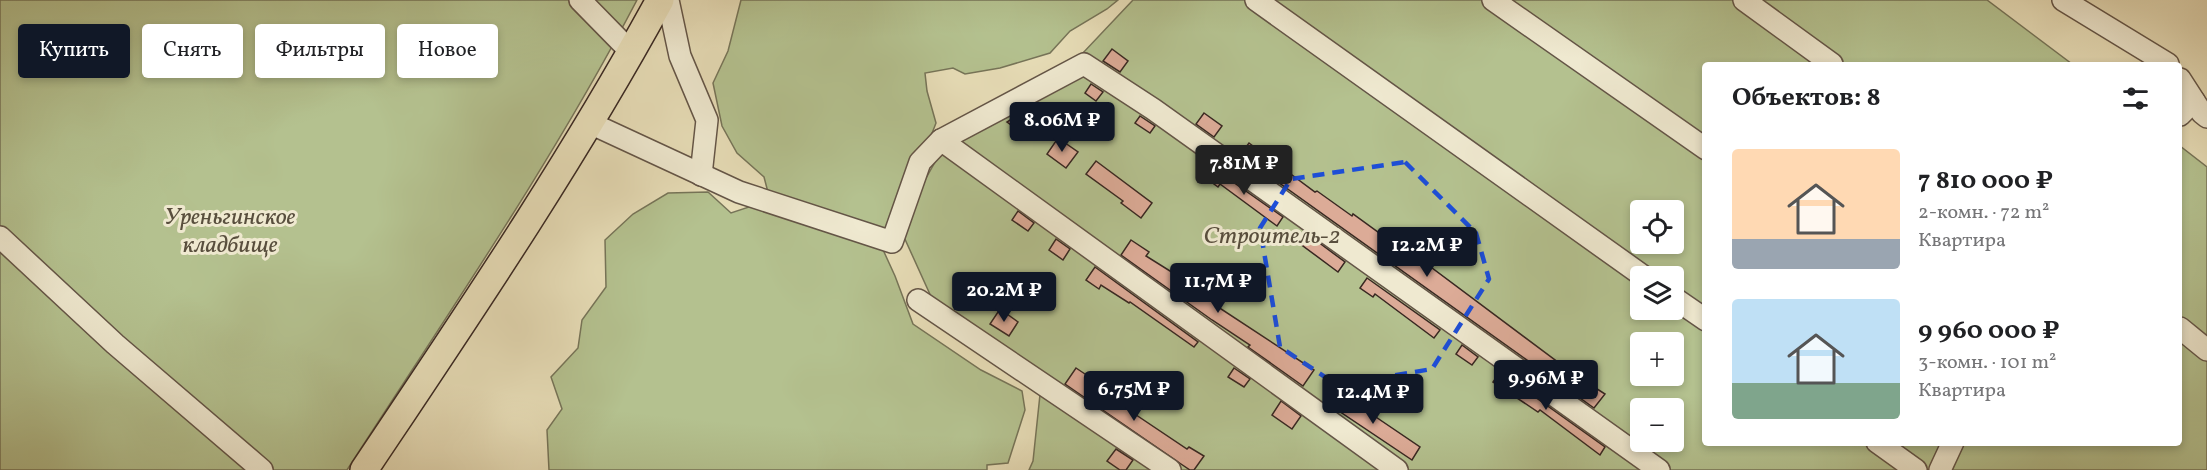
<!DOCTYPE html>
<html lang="ru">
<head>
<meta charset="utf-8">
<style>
	:root { --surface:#fff; --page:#f2f2f2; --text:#202124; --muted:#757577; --accent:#111827 }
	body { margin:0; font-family:Vollkorn,serif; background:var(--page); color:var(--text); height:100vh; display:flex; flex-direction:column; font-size:22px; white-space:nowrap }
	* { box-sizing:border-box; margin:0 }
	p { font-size:20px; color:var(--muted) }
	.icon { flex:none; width:33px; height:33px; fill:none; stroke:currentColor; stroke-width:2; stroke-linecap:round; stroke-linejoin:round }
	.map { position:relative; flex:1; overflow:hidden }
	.sheet { position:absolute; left:1702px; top:62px; width:480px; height:384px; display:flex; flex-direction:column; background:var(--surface); border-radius:6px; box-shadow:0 3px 9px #0003 }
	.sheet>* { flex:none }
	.hud { position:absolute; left:18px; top:24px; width:570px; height:54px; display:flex; gap:12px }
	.tools { position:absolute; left:1630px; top:200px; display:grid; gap:12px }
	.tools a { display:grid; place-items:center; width:54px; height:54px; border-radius:6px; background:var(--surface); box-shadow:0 3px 9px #0003; font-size:30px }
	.price { position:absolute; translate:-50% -51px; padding:0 14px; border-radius:6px; background:var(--accent); color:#fff; font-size:20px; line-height:39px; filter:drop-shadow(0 2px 3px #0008) }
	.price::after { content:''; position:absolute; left:50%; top:36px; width:18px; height:14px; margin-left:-9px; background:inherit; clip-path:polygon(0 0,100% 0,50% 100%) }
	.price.current { background:#222; color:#fff }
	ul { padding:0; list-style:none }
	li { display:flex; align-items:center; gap:18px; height:150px; padding:0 30px }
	li span { display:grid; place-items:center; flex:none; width:168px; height:120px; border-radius:6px; color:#555 }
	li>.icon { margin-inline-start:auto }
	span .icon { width:72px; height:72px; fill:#fffc; stroke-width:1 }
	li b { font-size:26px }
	h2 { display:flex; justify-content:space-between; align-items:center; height:72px; padding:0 30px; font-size:26px }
	.pill { padding:0 21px; border-radius:6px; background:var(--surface); box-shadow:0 3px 9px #0003; font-size:21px; line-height:54px }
	.pill.current { background:var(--accent); color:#fff }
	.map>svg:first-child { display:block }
</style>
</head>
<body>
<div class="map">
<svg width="2207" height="470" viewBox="0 0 2207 470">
	<rect width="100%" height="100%" fill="#e7ddb7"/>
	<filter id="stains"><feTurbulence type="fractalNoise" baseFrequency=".00333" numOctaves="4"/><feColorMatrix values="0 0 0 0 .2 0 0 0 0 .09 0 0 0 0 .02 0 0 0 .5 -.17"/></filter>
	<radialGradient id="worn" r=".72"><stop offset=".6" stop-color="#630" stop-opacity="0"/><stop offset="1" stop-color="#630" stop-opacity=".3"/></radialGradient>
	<g fill="#b4c18f" stroke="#767458" stroke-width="1.5" fill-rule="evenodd">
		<path d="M0,0h637c-85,163 -190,315 -290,470h-347z"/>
		<polygon points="741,0 1118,0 1107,9 1070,31 1050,53 1000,68 965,74 953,68 925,73 927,91 936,123 929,141 902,182 896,212 879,241 895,276 913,324 981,370 1022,391 1025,410 1008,463 987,465 987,470 549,470 547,430 562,409 551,377 578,348 582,320 606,287 605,240 633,214 668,193 708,192 731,213 770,200 764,177 737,153 722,126 713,83 728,51"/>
		<path d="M1133,0h854l85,64h-366v378h474v-296l27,21v303h-1178l4,-9 8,-76 -103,-73 -39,-86 57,-101 109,-53zM1641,210h33v33h-33zM1641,276h33v33h-33zM1641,342h33v33h-33zM1641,408h33v33h-33z"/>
	</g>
	<g fill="#dcab97" stroke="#392822" stroke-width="1.5">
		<polygon points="1112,49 1128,61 1120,72 1103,61"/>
		<polygon points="1091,84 1103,92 1096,101 1085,93"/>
		<polygon points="1024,111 1035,119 1024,134 1007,122"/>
		<polygon points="1204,113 1222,126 1214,137 1196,124"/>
		<polygon points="1140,116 1155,126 1150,133 1135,123"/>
		<polygon points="1058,138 1078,152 1066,168 1047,154"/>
		<polygon points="1249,143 1315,192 1317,191 1352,216 1353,214 1426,267 1428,265 1590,386 1591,385 1605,394 1594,408 1240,155"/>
		<polygon points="1096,161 1152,203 1141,218 1121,203 1123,201 1086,174"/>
		<polygon points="1213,168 1283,217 1277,226 1220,184 1218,187 1206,178"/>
		<polygon points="1018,211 1034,223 1028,231 1012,220"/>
		<polygon points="1306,233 1345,262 1338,272 1299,243"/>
		<polygon points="1056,239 1070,249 1063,260 1049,250"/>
		<polygon points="1131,240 1149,252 1146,256 1218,301 1215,305 1314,370 1303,386 1248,347 1250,345 1212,320 1121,255"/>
		<polygon points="1095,267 1198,342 1194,347 1130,302 1129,303 1101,285 1099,289 1086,280"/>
		<polygon points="1367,278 1440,330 1434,338 1375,294 1373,297 1360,288"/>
		<polygon points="1000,309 1018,322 1009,336 990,324"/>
		<polygon points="1462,345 1478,357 1472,365 1456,354"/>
		<polygon points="1076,368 1091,378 1087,382 1187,449 1189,447 1204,456 1194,470 1190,470 1181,464 1065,384"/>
		<polygon points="1234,368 1250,379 1244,387 1228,377"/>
		<polygon points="1500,372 1605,447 1600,455 1540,410 1538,412 1493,382"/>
		<polygon points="1336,390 1420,447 1412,460 1327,403"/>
		<polygon points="1281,401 1301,416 1292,429 1272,415"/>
		<polygon points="1116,449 1133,460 1126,470 1120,470 1107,461"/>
	</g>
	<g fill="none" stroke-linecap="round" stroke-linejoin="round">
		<defs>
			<g id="minor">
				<polyline points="580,0 631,52"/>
				<polyline points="668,0 680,56 707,120 701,175"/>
				<polyline points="1256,0 1643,276"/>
				<polyline points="1493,0 1706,149"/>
				<polyline points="1744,0 1832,64"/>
				<polyline points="2063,0 2168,64"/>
				<polyline points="2180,79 2202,113 2207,117"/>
				<polyline points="2180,115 2194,101"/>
				<polyline points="590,123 739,192 892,242 920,162 941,140 1397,470"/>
				<polyline points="941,140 1084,64 1153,109 1659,470"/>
				<polyline points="0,237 115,344 262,470"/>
				<polyline points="1674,298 1706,320"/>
				<polyline points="918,300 1170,470"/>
				<polyline points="2180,328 2207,350"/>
				<polyline points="1877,442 1916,470"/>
				<polyline points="1940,470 1953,442"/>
			</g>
			<path id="major" d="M364,470c103,-154 207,-307 296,-470"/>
		</defs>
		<use href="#minor" stroke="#645547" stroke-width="24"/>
		<use href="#major" stroke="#392822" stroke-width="30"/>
		<use href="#minor" stroke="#efe9d0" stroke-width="21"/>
		<use href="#major" stroke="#e7ddb7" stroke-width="27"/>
	</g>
	<path fill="none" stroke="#1d4ed8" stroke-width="4.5" stroke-dasharray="12 8" stroke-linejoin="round" d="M1405,162l71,71 13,46 -57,90 -95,16 -57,-38 -20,-119 31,-49z"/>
	<g text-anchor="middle" stroke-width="6" stroke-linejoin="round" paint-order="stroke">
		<g font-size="24" font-style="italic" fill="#584e3d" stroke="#efe9d0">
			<text x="230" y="224">Уреньгинское<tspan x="230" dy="28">кладбище</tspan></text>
			<text x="1272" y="243">Строитель-2</text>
		</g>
	</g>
	<rect width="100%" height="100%" filter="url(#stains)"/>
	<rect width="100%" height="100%" fill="url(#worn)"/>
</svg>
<div class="tools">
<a><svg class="icon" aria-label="locate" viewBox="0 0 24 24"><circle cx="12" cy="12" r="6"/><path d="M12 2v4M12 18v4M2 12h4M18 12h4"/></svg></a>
<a><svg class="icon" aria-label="layers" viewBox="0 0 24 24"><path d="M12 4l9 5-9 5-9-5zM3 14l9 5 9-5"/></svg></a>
<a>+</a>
<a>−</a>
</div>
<b class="price" style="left:1062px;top:153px">8.06M ₽</b>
<b class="price current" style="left:1244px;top:196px">7.81M ₽</b>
<b class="price" style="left:1427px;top:278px">12.2M ₽</b>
<b class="price" style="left:1218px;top:314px">11.7M ₽</b>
<b class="price" style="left:1004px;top:323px">20.2M ₽</b>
<b class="price" style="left:1546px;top:411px">9.96M ₽</b>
<b class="price" style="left:1134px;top:422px">6.75M ₽</b>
<b class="price" style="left:1373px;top:425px">12.4M ₽</b>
<div class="hud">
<a class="pill current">Купить</a>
<a class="pill">Снять</a>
<a class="pill">Фильтры</a>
<a class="pill">Новое</a>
</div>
<section class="sheet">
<h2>Объектов: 8<svg class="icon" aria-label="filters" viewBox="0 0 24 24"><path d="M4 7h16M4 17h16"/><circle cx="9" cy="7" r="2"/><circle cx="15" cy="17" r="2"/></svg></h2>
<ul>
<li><span style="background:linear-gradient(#ffd9b3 75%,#9aa5b1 0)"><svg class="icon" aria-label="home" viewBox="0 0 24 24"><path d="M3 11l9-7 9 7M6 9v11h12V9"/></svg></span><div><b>7 810 000 ₽</b><p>2-комн. · 72 m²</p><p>Квартира</p></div></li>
<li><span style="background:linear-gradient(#bfe0f5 70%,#7fa58c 0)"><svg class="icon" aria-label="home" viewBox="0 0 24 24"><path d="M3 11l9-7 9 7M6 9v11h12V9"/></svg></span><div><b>9 960 000 ₽</b><p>3-комн. · 101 m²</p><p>Квартира</p></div></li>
</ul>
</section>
</div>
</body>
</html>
